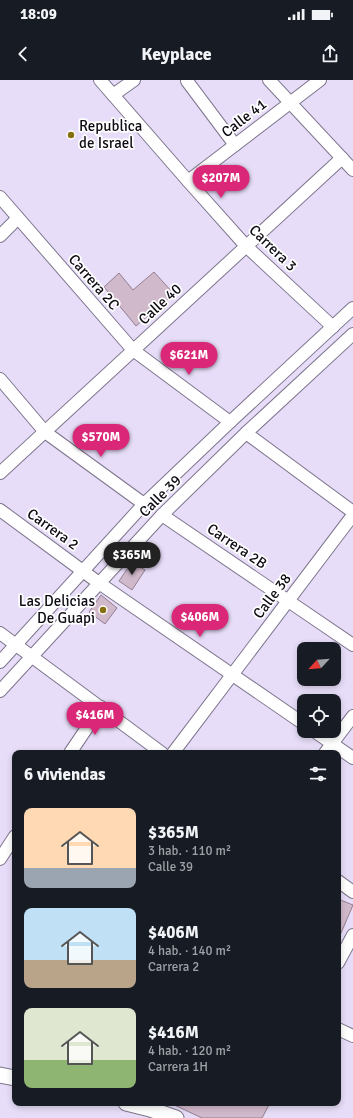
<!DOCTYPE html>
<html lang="es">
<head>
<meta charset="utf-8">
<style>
	:root { --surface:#171b24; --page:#242831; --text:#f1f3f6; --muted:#9ea1a6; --accent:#db2777 }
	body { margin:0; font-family:Signika,sans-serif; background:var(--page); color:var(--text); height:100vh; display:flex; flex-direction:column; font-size:15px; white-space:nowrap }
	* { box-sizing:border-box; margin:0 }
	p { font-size:13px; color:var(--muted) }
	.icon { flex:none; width:22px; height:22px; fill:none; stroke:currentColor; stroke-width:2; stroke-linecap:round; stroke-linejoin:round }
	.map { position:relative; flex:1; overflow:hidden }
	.drawer { position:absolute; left:12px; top:670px; width:329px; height:356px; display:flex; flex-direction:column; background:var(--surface); border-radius:8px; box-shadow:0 2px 6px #0003 }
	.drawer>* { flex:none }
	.needle { width:26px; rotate:244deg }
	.controls { position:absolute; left:297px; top:562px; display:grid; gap:8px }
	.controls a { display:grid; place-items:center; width:44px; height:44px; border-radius:8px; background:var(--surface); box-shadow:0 2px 6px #0003; font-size:20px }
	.price { position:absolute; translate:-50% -34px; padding:0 9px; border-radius:14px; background:var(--accent); color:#fff; font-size:13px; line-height:26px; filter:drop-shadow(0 1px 2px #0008) }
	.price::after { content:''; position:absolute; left:50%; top:24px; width:12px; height:9px; margin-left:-6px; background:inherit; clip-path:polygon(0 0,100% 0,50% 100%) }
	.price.current { background:#222; color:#fff }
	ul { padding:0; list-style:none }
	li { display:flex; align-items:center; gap:12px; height:100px; padding:0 12px }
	li span { display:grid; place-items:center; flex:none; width:112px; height:80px; border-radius:8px; color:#555 }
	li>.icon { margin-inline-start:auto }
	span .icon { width:48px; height:48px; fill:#fffc; stroke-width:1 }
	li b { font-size:17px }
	h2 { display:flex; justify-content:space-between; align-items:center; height:48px; padding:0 12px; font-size:17px }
	.status { display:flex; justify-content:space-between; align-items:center; height:28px; padding:0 20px; background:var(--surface); direction:ltr }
	.status svg { height:11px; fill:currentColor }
	header { display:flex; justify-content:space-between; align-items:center; height:52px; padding:0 12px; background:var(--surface); font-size:18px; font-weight:700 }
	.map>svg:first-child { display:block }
</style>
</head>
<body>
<div class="status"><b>18:09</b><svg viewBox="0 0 49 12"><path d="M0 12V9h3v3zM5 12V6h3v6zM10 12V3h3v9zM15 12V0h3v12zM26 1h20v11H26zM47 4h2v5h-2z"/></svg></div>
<header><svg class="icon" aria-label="back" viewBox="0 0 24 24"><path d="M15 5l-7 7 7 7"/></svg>Keyplace<svg class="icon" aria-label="share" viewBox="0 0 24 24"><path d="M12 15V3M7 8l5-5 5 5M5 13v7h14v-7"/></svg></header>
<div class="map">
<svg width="353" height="1038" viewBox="0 0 353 1038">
	<rect width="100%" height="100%" fill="#e7ddf8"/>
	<g fill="#d1b9cc" stroke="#947e90">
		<polygon points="154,192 174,214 136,246 104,207 119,193 133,210"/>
		<polygon points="132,482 145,490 132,510 119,501"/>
		<polygon points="101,515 117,528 105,544 89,532"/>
		<polygon points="338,819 353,825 338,860"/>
		<polygon points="170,1023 270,1023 262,1038 202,1038"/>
	</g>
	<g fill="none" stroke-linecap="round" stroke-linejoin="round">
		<defs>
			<g id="minor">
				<polyline points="100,0 188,101 246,166 333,247"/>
				<polyline points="269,0 353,90"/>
				<polyline points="187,1 235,65"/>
				<polyline points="113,15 134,0"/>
				<polyline points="188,101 320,0"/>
				<polyline points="0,117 133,270 230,342"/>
				<polyline points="0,156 18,138"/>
				<polyline points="0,299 45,352 144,424"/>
				<polyline points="246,353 353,432"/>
				<polyline points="0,393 342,78"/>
				<polyline points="0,430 99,503 304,644"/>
				<polyline points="162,435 353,565"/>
				<polyline points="0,553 162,673"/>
				<polyline points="0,582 144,424 230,342 353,228"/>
				<polyline points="0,611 162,435 246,353 353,254"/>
				<polyline points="314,651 353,678"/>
				<polyline points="70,673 101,627"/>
				<polyline points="173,673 353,435"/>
				<polyline points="325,673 353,636"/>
				<polyline points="0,779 15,756"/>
				<polyline points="338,801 353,812"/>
				<polyline points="338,883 353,855"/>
				<polyline points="338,949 353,956"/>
			</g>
			<g id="major">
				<polyline points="0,995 15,998"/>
				<polyline points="126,1023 150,1029 176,1038"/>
			</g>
		</defs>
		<use href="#minor" stroke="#7e758d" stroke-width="14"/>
		<use href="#major" stroke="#7e758d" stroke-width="17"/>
		<use href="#minor" stroke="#fff" stroke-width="12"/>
		<use href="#major" stroke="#fff" stroke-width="15"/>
	</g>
	<g fill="#856f0e" stroke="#fff" stroke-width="1.5">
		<circle cx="71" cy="55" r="4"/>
		<circle cx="103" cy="530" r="4"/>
	</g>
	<g text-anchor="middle" stroke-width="3.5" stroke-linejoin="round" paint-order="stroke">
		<g font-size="15" fill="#0f0b14" stroke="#fff">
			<text transform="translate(244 38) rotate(-38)" y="5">Calle 41</text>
			<text transform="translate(273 168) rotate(44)" y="5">Carrera 3</text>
			<text transform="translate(94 202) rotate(49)" y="5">Carrera 2C</text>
			<text transform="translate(160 224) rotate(-43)" y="5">Calle 40</text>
			<text transform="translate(160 416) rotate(-45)" y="5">Calle 39</text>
			<text transform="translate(53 449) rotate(36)" y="5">Carrera 2</text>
			<text transform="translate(237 466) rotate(34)" y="5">Carrera 2B</text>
			<text transform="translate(272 516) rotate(-53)" y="5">Calle 38</text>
		</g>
		<g font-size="15" fill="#0f0b14" stroke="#fff" text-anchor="start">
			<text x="79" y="51">Republica<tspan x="79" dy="17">de Israel</tspan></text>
			<text x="95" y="526" text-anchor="end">Las Delicias<tspan x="95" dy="17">De Guapi</tspan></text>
		</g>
	</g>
</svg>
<div class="controls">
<a><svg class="needle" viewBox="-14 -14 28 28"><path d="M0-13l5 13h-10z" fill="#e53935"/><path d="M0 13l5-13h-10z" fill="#9ea1a6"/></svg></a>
<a><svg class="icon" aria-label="locate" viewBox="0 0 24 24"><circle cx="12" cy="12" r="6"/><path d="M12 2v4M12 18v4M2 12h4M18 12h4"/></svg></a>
</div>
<b class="price" style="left:221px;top:119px">$207M</b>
<b class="price" style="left:189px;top:296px">$621M</b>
<b class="price" style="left:101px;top:378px">$570M</b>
<b class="price current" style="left:132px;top:496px">$365M</b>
<b class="price" style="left:200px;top:558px">$406M</b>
<b class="price" style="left:95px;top:656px">$416M</b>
<section class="drawer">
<h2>6 viviendas<svg class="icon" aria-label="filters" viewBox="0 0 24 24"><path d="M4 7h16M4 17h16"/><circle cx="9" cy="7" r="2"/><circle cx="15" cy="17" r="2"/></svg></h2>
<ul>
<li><span style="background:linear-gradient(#ffd9b3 75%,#9aa5b1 0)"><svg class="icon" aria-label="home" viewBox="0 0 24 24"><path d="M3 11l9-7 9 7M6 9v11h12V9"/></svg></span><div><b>$365M</b><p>3 hab. · 110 m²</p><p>Calle 39</p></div></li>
<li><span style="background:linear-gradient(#bfe0f5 65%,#b9a48a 0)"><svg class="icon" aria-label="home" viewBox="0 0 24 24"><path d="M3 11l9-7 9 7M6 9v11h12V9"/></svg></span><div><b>$406M</b><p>4 hab. · 140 m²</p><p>Carrera 2</p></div></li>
<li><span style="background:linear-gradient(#dfe7d0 65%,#8fb573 0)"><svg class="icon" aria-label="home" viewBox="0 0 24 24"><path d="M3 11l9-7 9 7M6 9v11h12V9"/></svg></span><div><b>$416M</b><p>4 hab. · 120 m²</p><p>Carrera 1H</p></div></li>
</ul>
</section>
</div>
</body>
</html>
